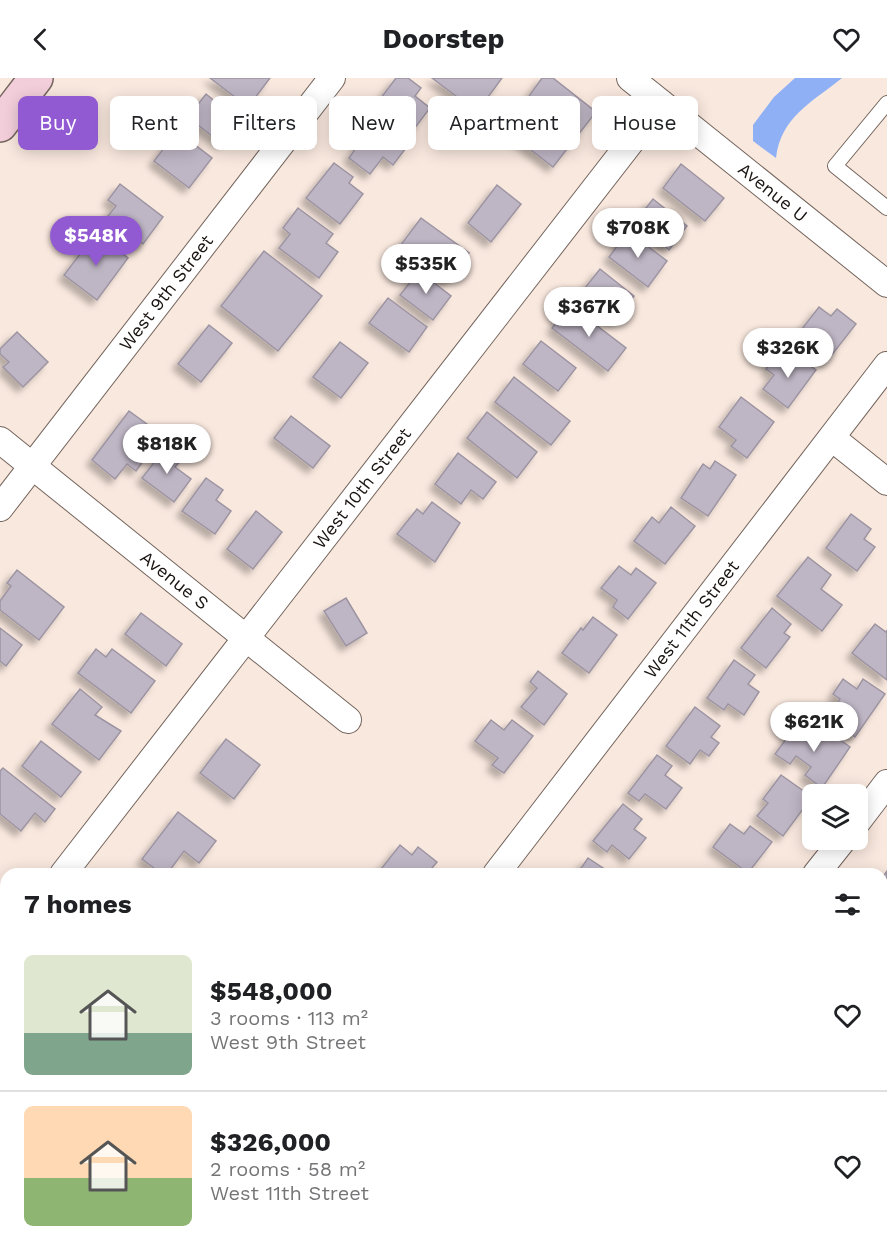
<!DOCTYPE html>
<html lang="en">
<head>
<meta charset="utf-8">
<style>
	:root { --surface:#fff; --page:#f2f2f2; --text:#202124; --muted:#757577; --line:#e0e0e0; --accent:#925ad2 }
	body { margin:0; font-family:"Work Sans",sans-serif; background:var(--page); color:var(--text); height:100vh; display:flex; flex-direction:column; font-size:22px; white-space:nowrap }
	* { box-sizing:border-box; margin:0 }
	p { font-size:20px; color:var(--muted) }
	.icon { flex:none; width:33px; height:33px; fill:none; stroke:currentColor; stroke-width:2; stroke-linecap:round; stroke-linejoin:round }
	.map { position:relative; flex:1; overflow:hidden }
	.details { position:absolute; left:0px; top:790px; width:888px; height:386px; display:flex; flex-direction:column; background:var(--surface); border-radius:18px 18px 0 0; box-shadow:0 3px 15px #0003 }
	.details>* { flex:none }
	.banner { position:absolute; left:18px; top:18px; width:852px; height:54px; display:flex; gap:12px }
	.tools { position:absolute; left:802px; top:706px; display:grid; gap:12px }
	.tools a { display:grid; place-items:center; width:66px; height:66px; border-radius:9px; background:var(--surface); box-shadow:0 3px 15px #0003; font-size:30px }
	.price { position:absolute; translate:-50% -51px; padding:0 14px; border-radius:21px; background:#fff; color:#222; font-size:20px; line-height:39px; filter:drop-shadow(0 2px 3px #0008) }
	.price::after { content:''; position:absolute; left:50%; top:36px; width:18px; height:14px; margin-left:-9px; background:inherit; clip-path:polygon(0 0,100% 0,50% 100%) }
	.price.current { background:var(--accent); color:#fff }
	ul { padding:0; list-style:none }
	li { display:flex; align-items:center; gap:18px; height:150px; padding:0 24px }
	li+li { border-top:2px solid var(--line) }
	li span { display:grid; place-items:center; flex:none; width:168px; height:120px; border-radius:9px; color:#555 }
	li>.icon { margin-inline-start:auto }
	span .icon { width:72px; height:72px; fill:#fffc; stroke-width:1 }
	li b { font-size:26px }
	h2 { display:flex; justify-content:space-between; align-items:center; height:72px; padding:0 24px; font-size:26px }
	.tag { padding:0 21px; border-radius:9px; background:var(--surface); box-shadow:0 3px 15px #0003; font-size:21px; line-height:54px }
	.tag.current { background:var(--accent); color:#fff }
	header { display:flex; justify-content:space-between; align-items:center; height:78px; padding:0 24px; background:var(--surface); font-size:27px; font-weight:700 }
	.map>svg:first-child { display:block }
</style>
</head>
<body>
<header><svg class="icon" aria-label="back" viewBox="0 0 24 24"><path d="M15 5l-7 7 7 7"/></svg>Doorstep<svg class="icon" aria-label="heart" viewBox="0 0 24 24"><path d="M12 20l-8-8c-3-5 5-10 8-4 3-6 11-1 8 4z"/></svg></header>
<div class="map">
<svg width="887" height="1175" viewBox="0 0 887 1175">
	<defs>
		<filter id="shadow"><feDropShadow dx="-5.5" dy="5.5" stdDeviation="3" flood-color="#0004"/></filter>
	</defs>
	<rect width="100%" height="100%" fill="#f9e8de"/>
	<path fill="#90b0f5" d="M795,0h47c-31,25 -61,39 -66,80l-23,-17v-16l21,-28z"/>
	<g fill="#bfb6c5" stroke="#9d94a2" stroke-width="1.5" filter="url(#shadow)">
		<polygon points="210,0 270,0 248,29"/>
		<polygon points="396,0 408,0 421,10 415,18 430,30 414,51 399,39 395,45 374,29"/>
		<polygon points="432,0 502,0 477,34"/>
		<polygon points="542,0 553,0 596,34 553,89 513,58 538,25 529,18"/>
		<polygon points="206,16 240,43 222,66 188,39"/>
		<polygon points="366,40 406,70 393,87 383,79 370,96 349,80 360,64 353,59"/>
		<polygon points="177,53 212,80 189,110 154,83"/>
		<polygon points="334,85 353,99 349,105 363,116 340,146 306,120"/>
		<polygon points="681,86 724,120 705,143 663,110"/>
		<polygon points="120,106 163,139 143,166 108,138 116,128 108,122"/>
		<polygon points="497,107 521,126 491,164 468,145"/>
		<polygon points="653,121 687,148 669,172 635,144"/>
		<polygon points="298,130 333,156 326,165 338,174 319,200 279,170 290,156 283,150"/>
		<polygon points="421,140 469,175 448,203 400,168"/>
		<polygon points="628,153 667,183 648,209 609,179"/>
		<polygon points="96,155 128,180 97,222 64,197"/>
		<polygon points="264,173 322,218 278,273 221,228"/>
		<polygon points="600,191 634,218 615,242 581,215"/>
		<polygon points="419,193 451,218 433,242 400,217"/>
		<polygon points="388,220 427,249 409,274 369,245"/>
		<polygon points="570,227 626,270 608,293 552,250"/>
		<polygon points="819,229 831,238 837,231 856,246 827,283 815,274 821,267 801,252"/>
		<polygon points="209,247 232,265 201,304 178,286"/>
		<polygon points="17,254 48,284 23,309 3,289 9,284 0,276 0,271"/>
		<polygon points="541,263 576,290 558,313 523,286"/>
		<polygon points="340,264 368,285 341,320 313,299"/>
		<polygon points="792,274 816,292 788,330 763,311 774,297 766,291 774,280 783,286"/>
		<polygon points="514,299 570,343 551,367 495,324"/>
		<polygon points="741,319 774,344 747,380 731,368 736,362 719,349"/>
		<polygon points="129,333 155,352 142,369 149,375 136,393 127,386 115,401 92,382"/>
		<polygon points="487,334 537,374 517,400 467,360"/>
		<polygon points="291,338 330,368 313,390 274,360"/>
		<polygon points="166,369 182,381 175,389 191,401 174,424 142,400"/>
		<polygon points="458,375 496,404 483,421 471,412 461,426 435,406"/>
		<polygon points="715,383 736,397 708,438 681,420 703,386 710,391"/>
		<polygon points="206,400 223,412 216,422 231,433 215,456 182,433"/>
		<polygon points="432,424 460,445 435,484 397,456 417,431 423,436"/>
		<polygon points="671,429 695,448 665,486 634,463 652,439 659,445"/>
		<polygon points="256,433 282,454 253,491 227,471"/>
		<polygon points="851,436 871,451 864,461 875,469 857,493 826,470"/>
		<polygon points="808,479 831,497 821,511 842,527 822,553 777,518"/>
		<polygon points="619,488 631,497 636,490 656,505 628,541 613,529 617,522 601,510"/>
		<polygon points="17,492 64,529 39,562 0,532 0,523 11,508 7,505"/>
		<polygon points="346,520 367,555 346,568 324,533"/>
		<polygon points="772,530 791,546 784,555 790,559 766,590 741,570"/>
		<polygon points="141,535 182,566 166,588 125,556"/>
		<polygon points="593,539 617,557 589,595 562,575 581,550 583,552"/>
		<polygon points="875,546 886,554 887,552 887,602 852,575"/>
		<polygon points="0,550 22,567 6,588 0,583"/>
		<polygon points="96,571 106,579 112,571 155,603 131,635 78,595"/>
		<polygon points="734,582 755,597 748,606 759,614 744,637 728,626 724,632 707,620"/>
		<polygon points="538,593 567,616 544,647 521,629 537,610 530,604"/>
		<polygon points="843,601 857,611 863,601 885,616 855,659 828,640 840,621 833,616"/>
		<polygon points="80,611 102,629 95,637 121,653 99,682 52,646"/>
		<polygon points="695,629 720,648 711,659 719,665 709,678 700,672 690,686 666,668"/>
		<polygon points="491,642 504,652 512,642 533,658 504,695 492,687 498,680 475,663"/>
		<polygon points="798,645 824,663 829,654 850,669 822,710 805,697 811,689 796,678 790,686 775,676"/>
		<polygon points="226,661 260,687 234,721 200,695"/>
		<polygon points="41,663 81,694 61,719 22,688"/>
		<polygon points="657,677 672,688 665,697 682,710 666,731 645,716 639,723 628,715"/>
		<polygon points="3,690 55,731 45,744 35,735 21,753 0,736 0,693"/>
		<polygon points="781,697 812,719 783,758 757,738 768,725 763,721"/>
		<polygon points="623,726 642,741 634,751 646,760 629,781 612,767 607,774 593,763"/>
		<polygon points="178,734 216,763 199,785 184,773 167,796 162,796 142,781"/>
		<polygon points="730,746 744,756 750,748 772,764 748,795 713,769"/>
		<polygon points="400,767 412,777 418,769 437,784 427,796 388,796 381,791"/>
		<polygon points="588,780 606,792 603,796 577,796"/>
		<polygon points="887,793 887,839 882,836 882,800"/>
		<polygon points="0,963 6,967 6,1000 0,1008"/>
		<polygon points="887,975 887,994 882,990 882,982"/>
		<polygon points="882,1020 887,1024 887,1072 882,1068"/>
		<polygon points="0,1037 6,1042 6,1048 0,1056"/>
		<polygon points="630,1170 658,1170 654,1175 636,1175"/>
		<polygon points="758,1170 795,1170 801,1175 754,1175"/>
	</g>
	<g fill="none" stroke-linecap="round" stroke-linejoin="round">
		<defs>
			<polyline id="service" points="887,25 835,88 887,130"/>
			<g id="minor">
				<path id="s1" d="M630,0l257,206"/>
				<polyline points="832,360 887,404"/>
				<path id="s2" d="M0,362l348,280"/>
				<path id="s3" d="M0,430l332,-430"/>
				<polyline points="858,743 887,705"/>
				<path id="s4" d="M63,796l598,-771"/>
				<path id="s5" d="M496,796l391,-509"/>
				<polyline points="816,796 843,762"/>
				<polyline points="0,878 6,870"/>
				<polyline points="882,1165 887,1158"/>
				<polyline points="535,1170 541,1175"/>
				<polyline points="206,1175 208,1170"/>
			</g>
			<polyline id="secondary" points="0,47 36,0"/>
		</defs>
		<use href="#service" stroke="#74655d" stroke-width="16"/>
		<use href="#minor" stroke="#74655d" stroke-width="28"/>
		<use href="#secondary" stroke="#74655d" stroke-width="36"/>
		<use href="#service" stroke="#fff" stroke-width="14"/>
		<use href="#minor" stroke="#fff" stroke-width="26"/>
		<use href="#secondary" stroke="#f2ceda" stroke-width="33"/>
	</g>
	<g text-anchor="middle" stroke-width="4.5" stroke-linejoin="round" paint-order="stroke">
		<g font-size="18" fill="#1a1411" stroke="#fff">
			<text dy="6" stroke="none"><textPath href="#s1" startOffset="183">Avenue U</textPath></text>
			<text dy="6" stroke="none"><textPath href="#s3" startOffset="272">West 9th Street</textPath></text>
			<text dy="6" stroke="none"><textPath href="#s4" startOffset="488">West 10th Street</textPath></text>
			<text dy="6" stroke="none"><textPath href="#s2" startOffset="224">Avenue S</textPath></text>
			<text dy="6" stroke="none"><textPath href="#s5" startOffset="321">West 11th Street</textPath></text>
		</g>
	</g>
</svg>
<div class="tools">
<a><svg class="icon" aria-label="layers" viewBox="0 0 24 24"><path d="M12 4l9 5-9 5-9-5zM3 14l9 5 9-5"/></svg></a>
</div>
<b class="price" style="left:638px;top:181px">$708K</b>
<b class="price current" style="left:96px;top:189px">$548K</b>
<b class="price" style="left:426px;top:217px">$535K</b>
<b class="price" style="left:589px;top:260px">$367K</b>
<b class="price" style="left:788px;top:301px">$326K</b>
<b class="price" style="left:167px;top:397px">$818K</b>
<b class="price" style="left:814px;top:675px">$621K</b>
<div class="banner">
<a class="tag current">Buy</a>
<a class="tag">Rent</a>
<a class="tag">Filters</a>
<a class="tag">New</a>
<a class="tag">Apartment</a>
<a class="tag">House</a>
</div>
<section class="details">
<h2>7 homes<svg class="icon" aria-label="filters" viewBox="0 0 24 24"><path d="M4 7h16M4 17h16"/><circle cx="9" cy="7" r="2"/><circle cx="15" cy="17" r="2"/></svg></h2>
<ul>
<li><span style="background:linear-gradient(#dfe7d0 65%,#7fa58c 0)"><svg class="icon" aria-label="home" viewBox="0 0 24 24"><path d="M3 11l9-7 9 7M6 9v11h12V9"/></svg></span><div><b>$548,000</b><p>3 rooms · 113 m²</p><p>West 9th Street</p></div><svg class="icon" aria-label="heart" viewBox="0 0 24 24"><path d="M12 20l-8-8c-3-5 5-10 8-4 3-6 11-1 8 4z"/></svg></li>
<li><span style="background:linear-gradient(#ffd9b3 60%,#8fb573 0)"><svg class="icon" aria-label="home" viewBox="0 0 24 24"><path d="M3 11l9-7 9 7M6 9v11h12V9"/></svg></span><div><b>$326,000</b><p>2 rooms · 58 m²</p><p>West 11th Street</p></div><svg class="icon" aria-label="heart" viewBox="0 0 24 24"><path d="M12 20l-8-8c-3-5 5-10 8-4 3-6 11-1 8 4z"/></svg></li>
</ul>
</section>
</div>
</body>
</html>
